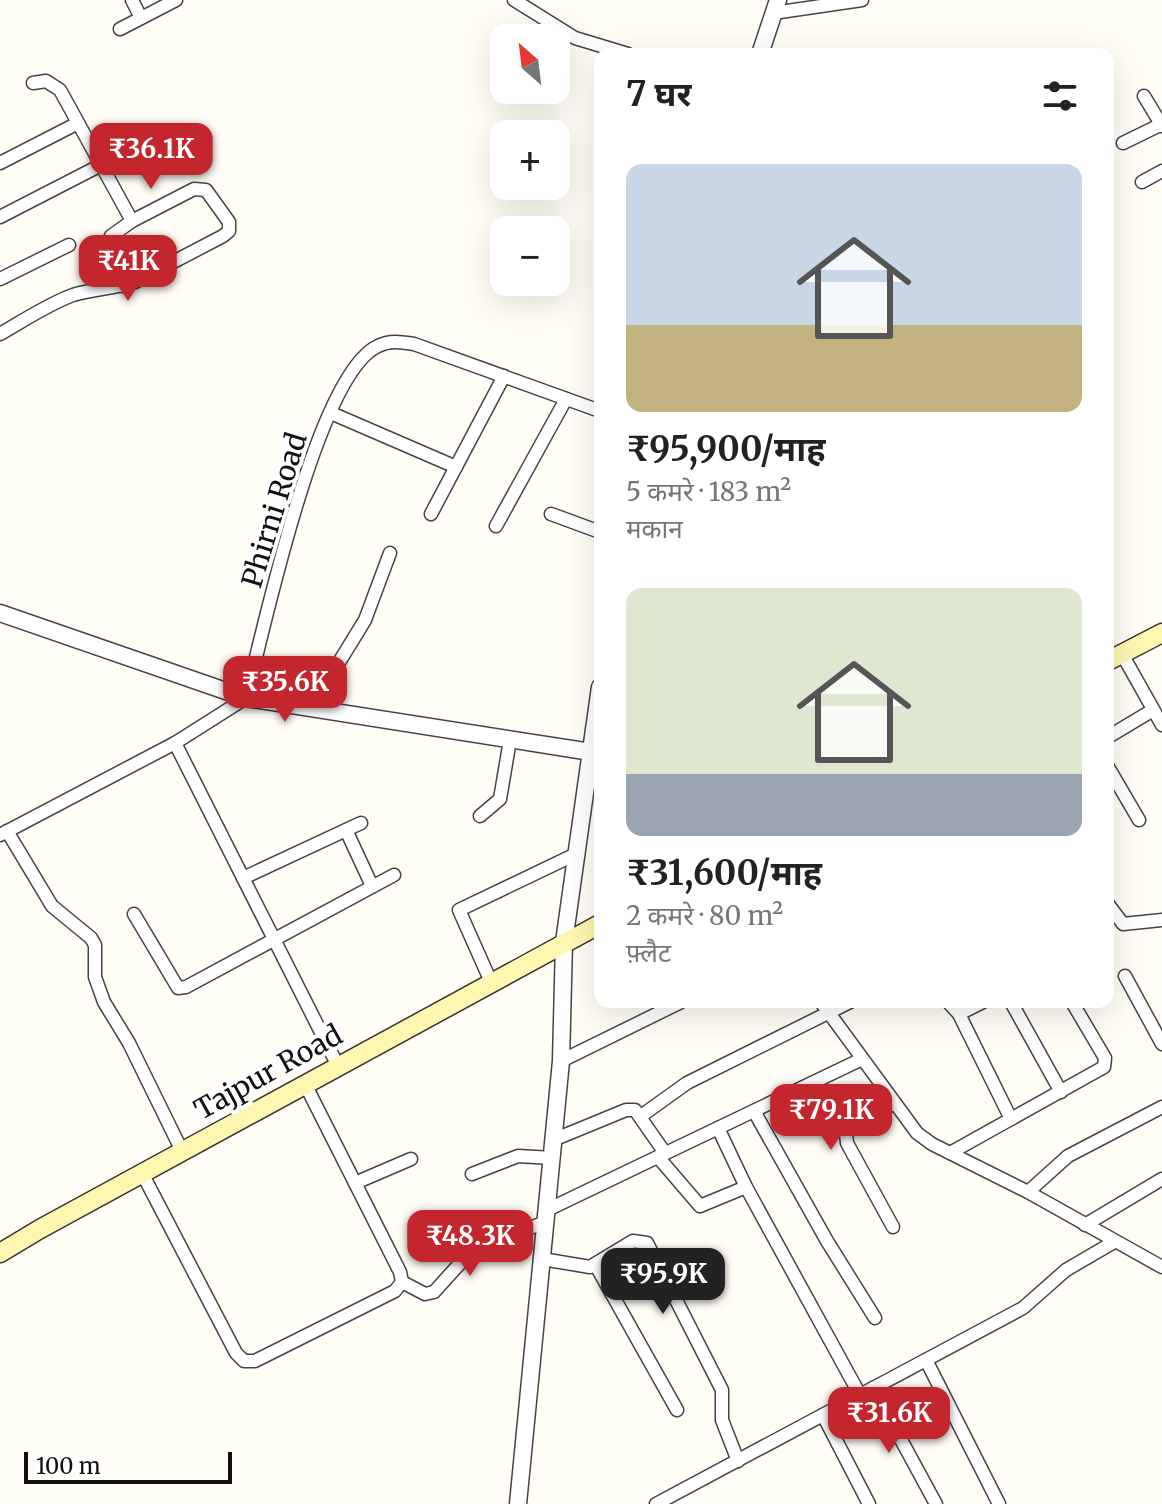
<!DOCTYPE html>
<html lang="hi">
<head>
<meta charset="utf-8">
<style>
	:root { --surface:#fff; --page:#f2f2f2; --text:#222; --muted:#767676; --accent:#c4262e }
	body { margin:0; font-family:Merriweather,"Noto Sans Devanagari",serif; background:var(--page); color:var(--text); height:100vh; display:flex; flex-direction:column; font-size:30px; white-space:nowrap }
	* { box-sizing:border-box; margin:0 }
	p { font-size:26px; color:var(--muted) }
	.icon { flex:none; width:44px; height:44px; fill:none; stroke:currentColor; stroke-width:2; stroke-linecap:round; stroke-linejoin:round }
	.map { position:relative; flex:1; overflow:hidden }
	.details { position:absolute; left:594px; top:48px; width:520px; height:960px; display:flex; flex-direction:column; background:var(--surface); border-radius:16px; box-shadow:0 8px 32px #0002 }
	.details>* { flex:none }
	.needle { width:52px; rotate:332deg }
	.tools { position:absolute; left:490px; top:24px; display:grid; gap:16px }
	.tools a { display:grid; place-items:center; width:80px; height:80px; border-radius:16px; background:var(--surface); box-shadow:0 8px 32px #0002; font-size:40px }
	.scale { position:absolute; left:24px; bottom:20px; width:208px; box-sizing:border-box; padding-left:8px; border:4px solid #111; border-top:0; font-size:22px; line-height:28px; white-space:nowrap; color:#111; -webkit-text-stroke:6px #fff; paint-order:stroke }
	.price { position:absolute; translate:-50% -68px; padding:0 18px; border-radius:16px; background:var(--accent); color:#fff; font-size:26px; line-height:52px; filter:drop-shadow(0 2px 4px #0008) }
	.price::after { content:''; position:absolute; left:50%; top:48px; width:24px; height:18px; margin-left:-12px; background:inherit; clip-path:polygon(0 0,100% 0,50% 100%) }
	.price.selected { background:#222; color:#fff }
	ul { padding:0; list-style:none }
	li { display:grid; align-content:center; gap:16px; height:424px; padding:0 32px }
	li span { display:grid; place-items:center; height:248px; border-radius:16px; color:#555 }
	li>.icon { margin-inline-start:auto }
	span .icon { width:144px; height:144px; fill:#fffc; stroke-width:1 }
	li b { font-size:34px }
	h2 { display:flex; justify-content:space-between; align-items:center; height:96px; padding:0 32px; font-size:34px }
	.map>svg:first-child { display:block }
</style>
</head>
<body>
<div class="map">
<svg width="1162" height="1504" viewBox="0 0 1162 1504">
	<rect width="100%" height="100%" fill="#fffdf5"/>
	<g fill="none" stroke-linecap="round" stroke-linejoin="round">
		<defs>
			<g id="minor">
				<polyline points="132,0 141,18"/>
				<polyline points="514,0 575,38 628,54"/>
				<polyline points="773,13 862,0"/>
				<polyline points="120,29 176,0"/>
				<polyline points="33,83 46,81 60,90 132,221"/>
				<polyline points="1144,96 1162,126"/>
				<polyline points="1123,143 1162,124"/>
				<polyline points="0,163 78,123"/>
				<polyline points="1142,182 1162,171"/>
				<polyline points="0,217 101,165"/>
				<polyline points="0,279 69,245"/>
				<path d="M0,334c23,-13 48,-30 73,-39 20,-6 42,-7 62,-13l88,-46 6,-5v-9l-23,-32 -12,-1 -62,32 -21,15 -4,11 15,39"/>
				<polyline points="331,413 456,467"/>
				<polyline points="431,514 504,376"/>
				<polyline points="551,514 600,532"/>
				<polyline points="496,526 566,399"/>
				<polyline points="1122,654 1162,725"/>
				<polyline points="311,708 365,620 390,553"/>
				<polyline points="1108,737 1153,710"/>
				<polyline points="175,743 338,1066"/>
				<polyline points="1108,767 1139,820"/>
				<polyline points="480,816 500,799 510,740"/>
				<polyline points="346,830 372,886"/>
				<polyline points="7,831 52,906 91,938 95,945 95,977 104,1002 129,1043 182,1151"/>
				<path d="M0,835l175,-92 71,-45c18,-69 71,-324 132,-352 12,-6 23,-4 36,-2l186,67"/>
				<polyline points="243,878 361,823"/>
				<polyline points="1108,904 1123,924 1162,920"/>
				<polyline points="134,914 178,988 186,987 394,875"/>
				<polyline points="1125,976 1162,1044"/>
				<polyline points="491,982 459,910 576,854"/>
				<polyline points="821,1002 917,1133 932,1144 1028,1192 1162,1267"/>
				<polyline points="948,1002 959,1014 983,1002"/>
				<polyline points="1011,1002 1061,1092"/>
				<polyline points="959,1014 1011,1119"/>
				<polyline points="561,1061 681,1002"/>
				<polyline points="754,1111 827,1241 875,1318"/>
				<polyline points="641,1116 687,1083 850,1002"/>
				<polyline points="718,1128 746,1187 860,1395"/>
				<polyline points="553,1140 626,1110 635,1110 665,1153"/>
				<polyline points="950,1153 1104,1067 1105,1058 1072,1002"/>
				<polyline points="658,1157 700,1206 746,1187"/>
				<polyline points="142,1173 236,1353 244,1361 255,1361 395,1291 402,1282 400,1272 305,1084"/>
				<polyline points="472,1174 518,1156 552,1158"/>
				<polyline points="355,1183 411,1159"/>
				<polyline points="1028,1192 1068,1156 1162,1107"/>
				<polyline points="547,1210 862,1059"/>
				<polyline points="1085,1225 1162,1179"/>
				<polyline points="893,1227 847,1143 846,1134 857,1122 893,1104"/>
				<polyline points="542,1259 590,1267 633,1241 647,1243 722,1390 722,1420 738,1461"/>
				<polyline points="595,1264 677,1410"/>
				<polyline points="402,1282 425,1294 434,1292 473,1249 546,1222"/>
				<polyline points="926,1360 999,1504"/>
				<polyline points="873,1388 936,1504"/>
				<polyline points="823,1415 869,1504"/>
				<polyline points="656,1504 1023,1308 1066,1270 1114,1242"/>
			</g>
			<g id="tertiary">
				<polyline points="760,54 778,0"/>
				<polyline points="0,613 246,698 591,752"/>
				<polyline points="518,1504 561,1061 564,942 600,687"/>
			</g>
			<g id="secondary">
				<polyline points="1108,661 1162,633"/>
				<polyline points="0,1253 40,1229 600,924"/>
			</g>
		</defs>
		<use href="#minor" stroke="#444" stroke-width="15"/>
		<use href="#tertiary" stroke="#444" stroke-width="19"/>
		<use href="#secondary" stroke="#333" stroke-width="21"/>
		<use href="#minor" stroke="#fff" stroke-width="12"/>
		<use href="#tertiary" stroke="#fff" stroke-width="16"/>
		<use href="#secondary" stroke="#fff6b0" stroke-width="18"/>
	</g>
	<g text-anchor="middle" stroke-width="8" stroke-linejoin="round" paint-order="stroke">
		<g font-size="28" fill="#111" stroke="#fff">
			<text transform="translate(274 510) rotate(-73)" y="10">Phirni Road</text>
			<text transform="translate(268 1072) rotate(-29)" y="10">Tajpur Road</text>
		</g>
	</g>
</svg>
<div class="tools">
<a><svg class="needle" viewBox="-14 -14 28 28"><path d="M0-13l5 13h-10z" fill="#e53935"/><path d="M0 13l5-13h-10z" fill="#767676"/></svg></a>
<a>+</a>
<a>−</a>
</div>
<div class="scale">100 m</div>
<b class="price" style="left:151px;top:191px">₹36.1K</b>
<b class="price" style="left:128px;top:303px">₹41K</b>
<b class="price" style="left:285px;top:724px">₹35.6K</b>
<b class="price" style="left:831px;top:1152px">₹79.1K</b>
<b class="price" style="left:470px;top:1278px">₹48.3K</b>
<b class="price selected" style="left:663px;top:1316px">₹95.9K</b>
<b class="price" style="left:889px;top:1455px">₹31.6K</b>
<section class="details">
<h2>7 घर<svg class="icon" aria-label="filters" viewBox="0 0 24 24"><path d="M4 7h16M4 17h16"/><circle cx="9" cy="7" r="2"/><circle cx="15" cy="17" r="2"/></svg></h2>
<ul>
<li><span style="background:linear-gradient(#c9d6e8 65%,#c2b280 0)"><svg class="icon" aria-label="home" viewBox="0 0 24 24"><path d="M3 11l9-7 9 7M6 9v11h12V9"/></svg></span><div><b>₹95,900/माह</b><p>5 कमरे · 183 m²</p><p>मकान</p></div></li>
<li><span style="background:linear-gradient(#dfe7d0 75%,#9aa5b1 0)"><svg class="icon" aria-label="home" viewBox="0 0 24 24"><path d="M3 11l9-7 9 7M6 9v11h12V9"/></svg></span><div><b>₹31,600/माह</b><p>2 कमरे · 80 m²</p><p>फ़्लैट</p></div></li>
</ul>
</section>
</div>
</body>
</html>
